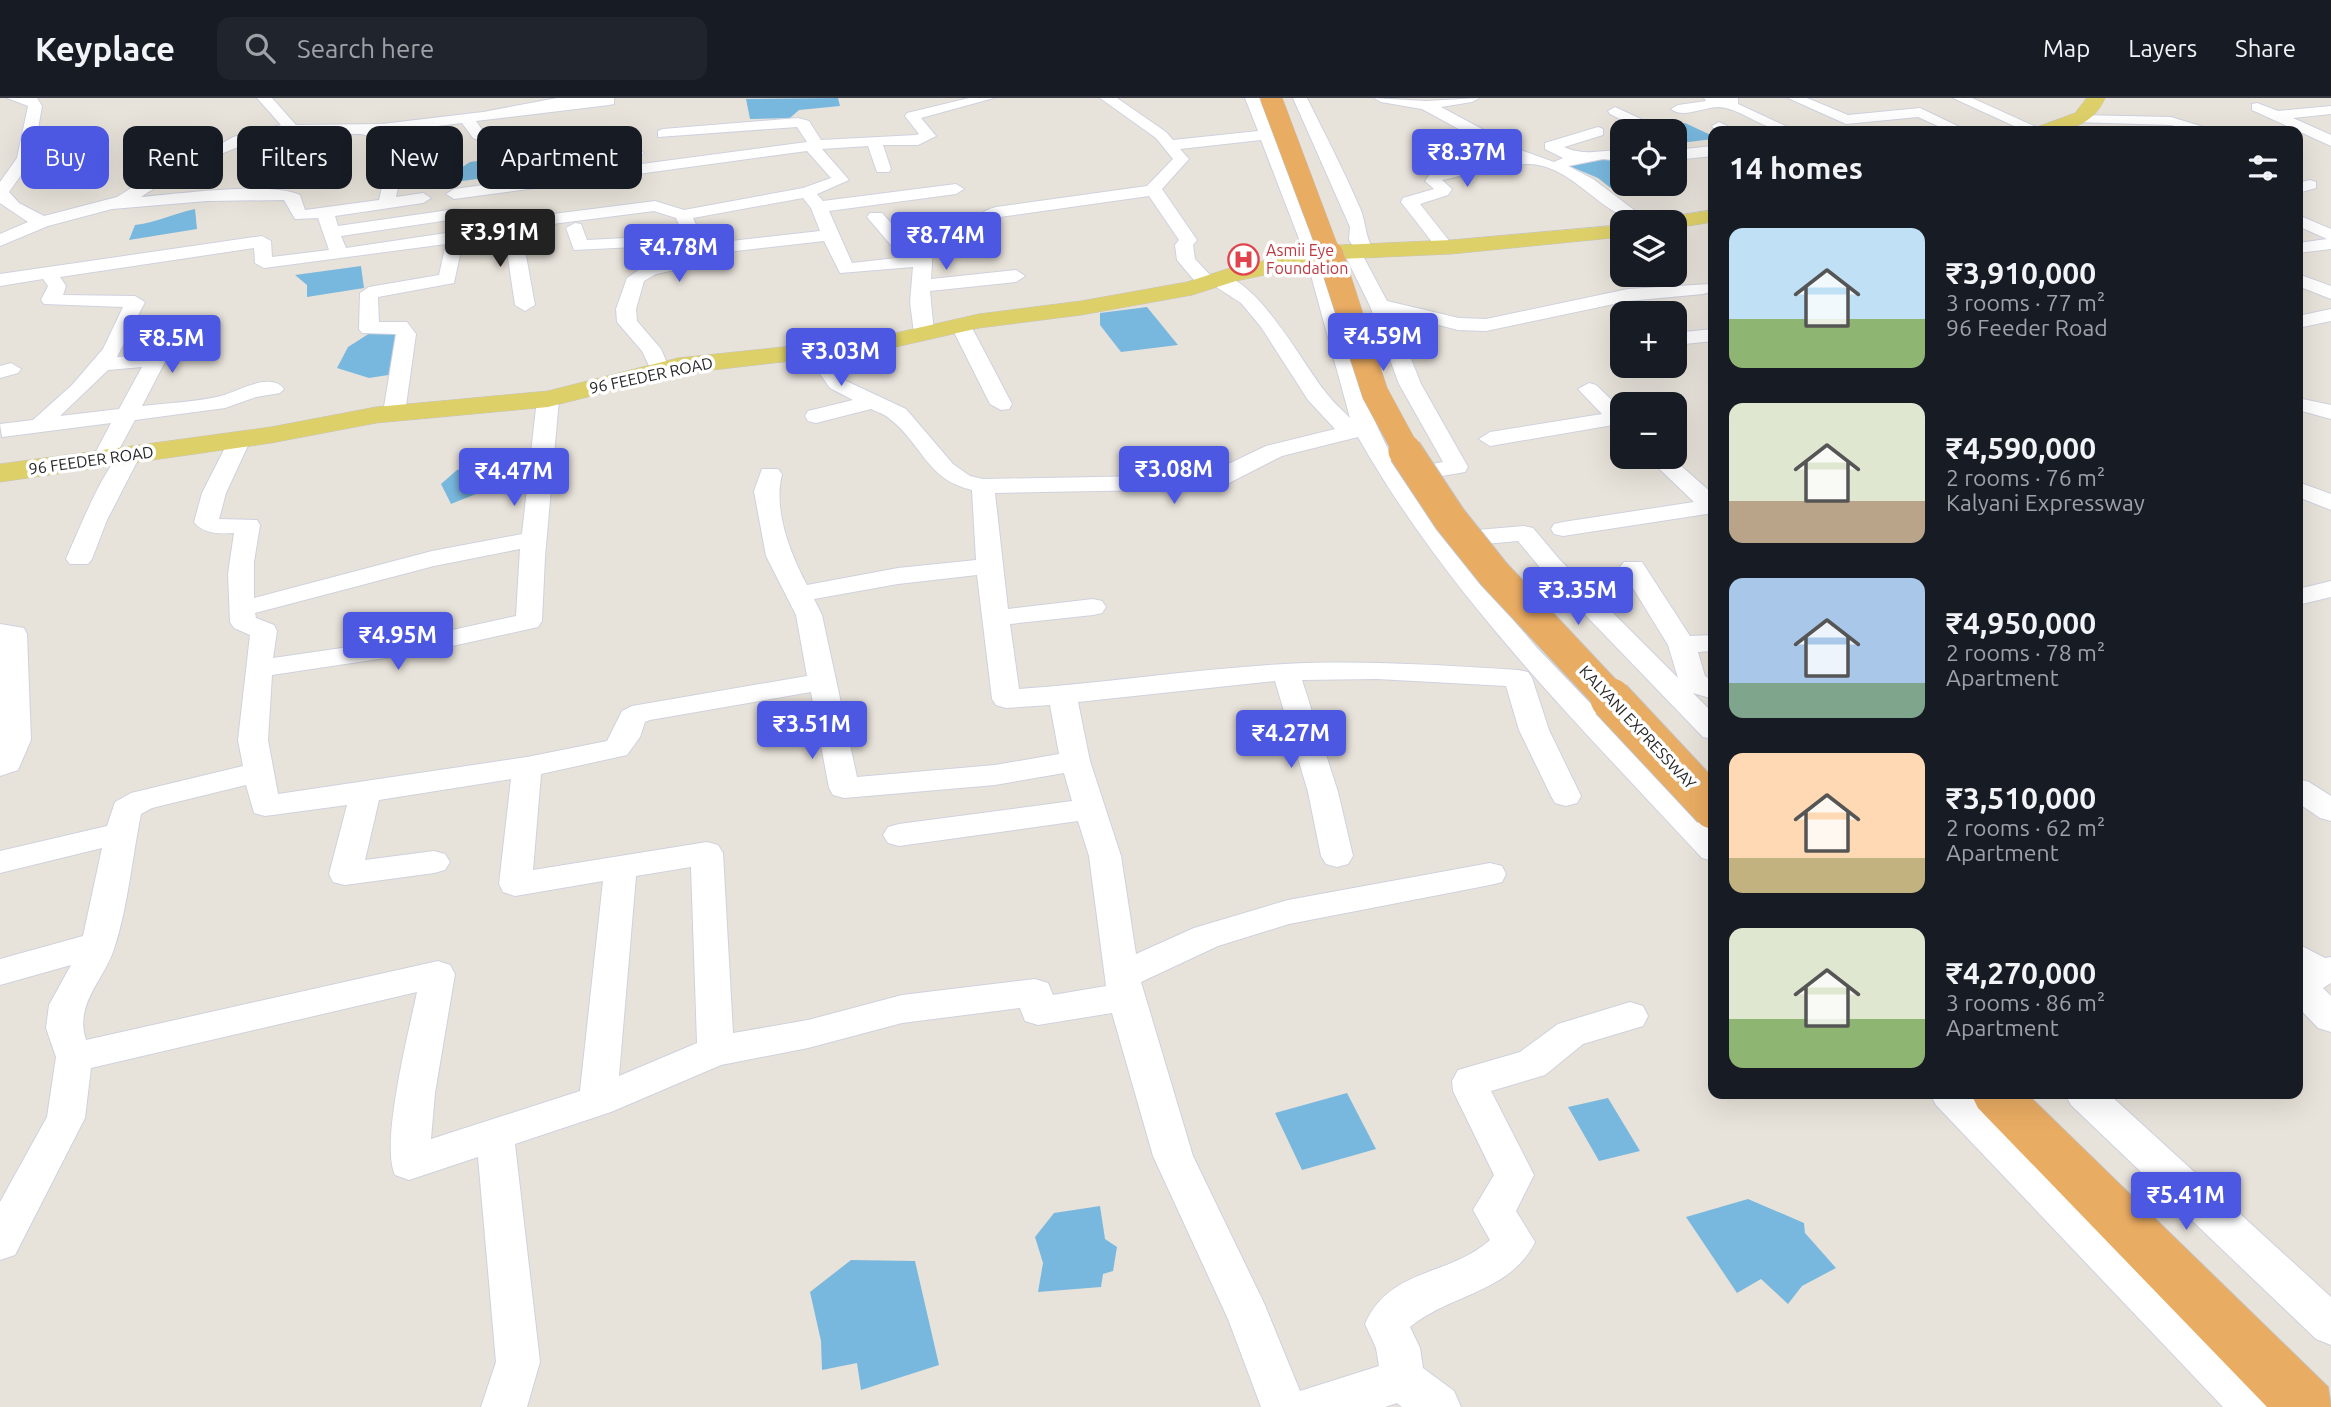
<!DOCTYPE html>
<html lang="en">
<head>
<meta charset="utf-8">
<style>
	:root { --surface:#171b24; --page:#20242c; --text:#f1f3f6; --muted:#9ea1a6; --line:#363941; --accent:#4c57e2 }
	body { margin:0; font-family:Ubuntu,sans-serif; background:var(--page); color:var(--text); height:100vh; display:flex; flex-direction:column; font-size:26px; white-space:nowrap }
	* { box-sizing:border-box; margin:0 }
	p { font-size:23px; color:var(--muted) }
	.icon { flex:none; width:38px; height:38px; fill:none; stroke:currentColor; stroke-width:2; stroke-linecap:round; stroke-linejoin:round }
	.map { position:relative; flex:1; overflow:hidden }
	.side { position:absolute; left:1708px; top:28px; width:595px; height:973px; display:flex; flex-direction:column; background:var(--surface); border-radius:14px; box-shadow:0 7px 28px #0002 }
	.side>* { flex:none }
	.hud { position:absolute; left:21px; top:28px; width:665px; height:63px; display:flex; gap:14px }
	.buttons { position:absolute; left:1610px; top:21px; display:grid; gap:14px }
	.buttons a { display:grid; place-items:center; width:77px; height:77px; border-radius:14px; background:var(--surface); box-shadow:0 7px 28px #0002; font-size:35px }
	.price { position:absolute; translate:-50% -60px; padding:0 16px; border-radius:7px; background:var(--accent); color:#fff; font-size:23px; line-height:46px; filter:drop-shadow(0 2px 4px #0008) }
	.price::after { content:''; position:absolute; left:50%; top:42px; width:21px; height:16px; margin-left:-10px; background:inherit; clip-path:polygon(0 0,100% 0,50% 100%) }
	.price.selected { background:#222; color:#fff }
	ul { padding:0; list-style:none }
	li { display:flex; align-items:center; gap:21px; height:175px; padding:0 21px }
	li span { display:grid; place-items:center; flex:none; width:196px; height:140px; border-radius:14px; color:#555 }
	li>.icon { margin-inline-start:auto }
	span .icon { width:84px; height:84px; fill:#fffc; stroke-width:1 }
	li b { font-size:30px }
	h2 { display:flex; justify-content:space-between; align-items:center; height:84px; padding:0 21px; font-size:30px }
	.chip { padding:0 24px; border-radius:14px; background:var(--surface); box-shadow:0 7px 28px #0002; font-size:24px; line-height:63px }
	.chip.selected { background:var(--accent); color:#fff }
	header { display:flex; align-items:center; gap:42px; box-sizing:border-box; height:98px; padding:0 35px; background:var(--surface); border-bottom:2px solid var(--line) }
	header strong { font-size:33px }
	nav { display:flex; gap:38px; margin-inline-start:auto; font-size:24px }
	.search { width:490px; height:63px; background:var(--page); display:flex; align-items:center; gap:18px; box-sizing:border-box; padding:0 24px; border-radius:14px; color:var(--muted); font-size:26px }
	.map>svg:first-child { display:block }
</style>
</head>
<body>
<header>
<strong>Keyplace</strong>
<div class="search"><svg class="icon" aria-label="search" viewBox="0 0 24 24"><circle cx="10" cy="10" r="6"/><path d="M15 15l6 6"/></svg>Search here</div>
<nav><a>Map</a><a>Layers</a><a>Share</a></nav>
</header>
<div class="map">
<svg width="2331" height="1309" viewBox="0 0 2331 1309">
	<rect width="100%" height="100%" fill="#e8e3da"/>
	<g fill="#79b8de">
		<polygon points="838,0 840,8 799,12 790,20 750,21 746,1"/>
		<polygon points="1685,25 1713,38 1713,41 1680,45 1675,43 1675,33 1657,33 1648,29"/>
		<polygon points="506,59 508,77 462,83 458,72 470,64"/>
		<polygon points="1585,59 1622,60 1622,86 1663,86 1660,98 1612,91 1598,80 1562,65"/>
		<path d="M195,111l2,20 -68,11 6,-15c23,-3 37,-11 60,-16z"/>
		<polygon points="361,168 364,190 307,199 307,187 295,177"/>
		<polygon points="1147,209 1178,247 1121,254 1100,227 1100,215"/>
		<polygon points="370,235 404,235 408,274 369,280 337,270 348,249"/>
		<polygon points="480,367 486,392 451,406 441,386 457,372"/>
		<polygon points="1347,995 1376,1051 1302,1072 1275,1015"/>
		<polygon points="1608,1000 1640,1053 1599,1063 1568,1009"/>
		<polygon points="1748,1101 1804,1125 1805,1135 1836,1170 1802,1188 1788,1206 1761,1181 1737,1195 1686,1119"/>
		<polygon points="1100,1108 1105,1141 1117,1149 1113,1173 1103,1176 1101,1189 1038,1194 1043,1165 1035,1139 1054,1115"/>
		<polygon points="851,1162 915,1163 939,1267 861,1292 857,1265 822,1272 821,1243 810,1194"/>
	</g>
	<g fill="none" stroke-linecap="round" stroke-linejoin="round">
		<defs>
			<g id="minor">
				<path d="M7,0h30l5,8 -9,52 -24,34 10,11 25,13 73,-19 41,-26 53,-21 22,-13 48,-12 -24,-27h15l24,27 86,-1 101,-12 74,-14h57v6l-5,1 -133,16 7,10 127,18 26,-1 8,5c-15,15 -140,-10 -166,-13l-5,-2 -11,-15 -73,9 13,6v32l-6,27 27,-4 8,5 -8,5 -88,13 3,10 118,-17 6,1 6,15 187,-24 29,9 119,-22 28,-10 -24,-27 -353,48 -8,-5 8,-5 353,-47 -10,-15 -139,10v-6l5,-2 135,-11 11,3 12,19 95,-5 3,-1 -14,-18 2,-3 62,-15h25l-73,20 15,18 -18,9h-35l8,24 -2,3h-12l-9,-26 -46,3 27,31 -32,14 6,7 133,-17 8,5 -8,5 -127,17 23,52 62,-7 1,-5h-19l-29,-34 3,-4h12l25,28c18,-1 38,-7 55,-15 12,-6 20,-16 34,-19l151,-21 26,-27 -17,-21 -56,-40h17l49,34 7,8 85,-9 -13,-33h14c22,53 47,105 65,160 26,77 32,139 76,212l43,-8 -44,-78 -29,-78 -27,-55 10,-5 -4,-6 1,-13 -57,-129h14c18,36 37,73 53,110 6,14 5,29 13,41l-11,5 25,47 72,17 27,1 142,-30 82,-5 2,4 -2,4 -7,2 -75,7 -142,30 -28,-1 -65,-17 28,71 47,83 -3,5 -58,10 35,51 82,-7 9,2 27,32 118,118 -10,-33 -48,-78 4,-5h18l48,74 23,-1v16l-15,1 7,24 8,5v18l-20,-6 20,20v26l-10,-2 -161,-167 -24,-29 -66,6 85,101 176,183v30l-11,-3c-124,-134 -254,-262 -344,-421l-76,19 -53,27 -23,6 -211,4 13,116 85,-10 9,2 4,6 -4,6 -9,2 -83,9 9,65c88,-6 176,-20 265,-25 78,-4 156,1 234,6l10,2 4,6 17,52 32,66 -4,7 -11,3 -11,-3 -4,-7 -32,-66 -13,-44 -129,-7 -75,1 36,112 15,64 -5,8 -11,3 -11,-3 -5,-8 -13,-64 -33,-111 -197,21 12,59 31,95 15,98 58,-26 94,-28 202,-37 12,3 4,8 -4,8 -12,3 -201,39 -71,22 -77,36 52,174 71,147 36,88 79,-25 -3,-18 -11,-24c25,-57 84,-47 125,-84l-17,-30 21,-35 -41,-84 -1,-10 6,-11 62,-18 38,-28 72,-22 13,4 5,10 -5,10 -60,18 -38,31 -54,16 43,84 -18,36 19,31c-24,50 -85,52 -125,85l10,21 3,20 31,23 7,16h-59l-5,-4 -12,4h-124l-33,-88 -75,-163 -41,-143 -74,12 -13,-4 -5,-13 -118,15 -94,25 -87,17 -110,47 -96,32 25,218 -13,45h-46l15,-45 -18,-205 -69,23 -14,-5c-15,-32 14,-144 22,-183l-326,76 -6,50 -70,137 -15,5v-58l47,-85 9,-60 -10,-29 3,-23 22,-40 -71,20v-26l83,-23 19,-88 -102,25v-22l107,-25 8,-24 16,-9 112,-27 -5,-26 12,-105 -16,-7 -4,-6 -2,-48 6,-41c-14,1 -31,1 -40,-11l8,-29 30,-59 8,-2 11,7 -25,54 -7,26 38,1 3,5 -6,37v36l178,-47 90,-17 15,-135 11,-6 11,6 -14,158 -3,64 -4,6 -113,25 -153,23 -4,65 10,54 249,-37 80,-16 15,-30 10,-5 175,-30 -11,-61 -30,-59 -12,-65 8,-22h16l4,5c-9,36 8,79 25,111l91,-17 78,-8 -4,-70c-45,-10 -50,-46 -82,-71 -5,-5 -13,-7 -19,-10l-55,14 -8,-2 -3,-5 3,-5 45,-11 -23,-12 -27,-38 3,-4h14l24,34 62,29 47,55 17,12 13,3 222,-4 61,-29 69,-17 -27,-29 -47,-73 -20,-24 -28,-18 -14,1 -22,-26 -2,-15 4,-5 -30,-44 -149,21 -24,16 -43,15 -2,31 85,-9 9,6 -9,6 -86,9 4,42 -10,6 -10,-6 -4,-31 3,-35 -73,6 -16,-32 -114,13 -7,10 -47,10 -12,7 -8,28 1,12 24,28 9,21 -10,6 -7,-2 -11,-23 -25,-29 -1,-13 11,-31 19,-13 -11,-18 -61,3 -8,-22 9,-5 6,1 6,16 59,-3 16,25 30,-8 -16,-36 -22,-7 -133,17 14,77 -10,6 -10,-6 -11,-74 -40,5 -10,47 -76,14 1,25h28l9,12 -11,79 -11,7 -11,-7 13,-79 -34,-1 -3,-4 1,-36 9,-6 70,-12 7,-31 -182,24 -9,-5 -1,-15 -194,29 6,9 -3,9 72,1 10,6 -28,55 39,-3 10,6 -24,46c26,-3 54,-4 79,-10 16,-4 49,-25 63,-7l-4,4 -24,4 -31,11 -90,12 -24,44h-16l-3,-5 19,-36 -109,14 -2,-13 33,-4 39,-35 31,-36 20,-42 -79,-3 -3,-4 7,-14 -5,-7 -43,7v-12l262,-38 9,5 1,16 57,-7 -11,-32 -23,1 -11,-19 -77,1 -95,8 -64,17 -48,20v-12l28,-12 -28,-19v-21l17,-24 11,-52zM282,35l79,1 25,7v29l-7,30 -74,10 -5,-15c-26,-14 -126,-1 -159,2 40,-27 95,-52 141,-64zM1261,42l45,117 44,161c-9,-9 -19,-18 -26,-28 -22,-27 -73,-125 -114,-115l-15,-16 -2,-14 4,-5 -35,-51 27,-30 -9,-10zM803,100l8,10 9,23 -115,13 -12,-26zM449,122l4,12 -107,16 -5,-12zM142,269l-23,42 -59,7 48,-46zM520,451l-4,67 -91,20 -152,22 4,-27 -3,-6 -18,-7 -1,-5 179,-47zM977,477l15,124 4,6 10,3 44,-3 9,49 -64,11 -138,12 -35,-162 -8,-16 84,-15zM811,594l18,96 4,7 11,3 151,-13 69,-12 8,28 -173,23 -11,3 -5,8 5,8 11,3 179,-25 11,35 17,130 -53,9 -5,-12 -13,-4 -133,16 -94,25 -75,13 -10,-180 -5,-8 -11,-3 -174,28 8,-96 86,-19 13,-18 5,-15 5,-2zM511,681l-12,105 4,8 12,4 88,-15 -23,210 -149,48 4,-46 20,-119 -5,-9 -12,-4 -352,79c-12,-36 18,-60 28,-91 14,-42 18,-91 27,-135l11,-6 94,-23 8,28 11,3 82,-11 -18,69 4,8 12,3 89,-12 11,-3 5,-8 -5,-8 -11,-3 -69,9 14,-60zM691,769l6,176 -78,33 17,-200z"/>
				<path d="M1374,0l52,3 53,-3 -7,4 -31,5 82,44 31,11 9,-4 -18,-9v-6l53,-16 5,2v6l-39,12c23,10 33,2 58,4v10l-19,-2 -35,7 25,13 57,43c-45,2 -74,-57 -121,-58 -25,-1 -62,11 -87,16l10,9 -4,6 -28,9 34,43 -3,4h-12l-38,-49 2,-4 31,-9 -9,-8 6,-8 81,-15 -90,-49 -41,-7z"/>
				<path d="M1704,0h34v6l58,27c-33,2 -53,-23 -78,-24 -14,0 -36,12 -47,2l7,-4 28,-4z"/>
				<polygon points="1788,0 1807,0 1848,17 1920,10 1968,33 1949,33 1918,19 1846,26"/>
				<polygon points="1953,0 1972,0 2045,33 2025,33"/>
				<polygon points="2257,5 2278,13 2331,8 2331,16 2293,20 2331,37 2331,48 2252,12 2252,6"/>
				<polygon points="1615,9 1660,30 1663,33 1644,33 1610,16 1608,13"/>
				<polygon points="2079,17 2171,19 2217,33 2193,33 2171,27 2074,24 2072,21"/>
				<polygon points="1719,24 1737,33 1714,31 1712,28"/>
				<polygon points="1713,48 1713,58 1675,62 1675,52"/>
				<polygon points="2310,82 2316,84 2316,90 2298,95 2298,85"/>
				<polygon points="2298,117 2331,131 2331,151 2298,155 2298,145 2327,141 2298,128"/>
				<polygon points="2298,176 2331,188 2331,201 2298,188"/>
				<polygon points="2331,211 2331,223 2298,230 2298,218"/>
				<polygon points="961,222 971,228 1012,306 1009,311 1001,312 990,306 951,228"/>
				<polygon points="1713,231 1713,243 1675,247 1675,235"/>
				<polygon points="11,265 21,271 18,275 0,280 0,268"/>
				<polygon points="1589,285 1596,287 1622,312 1622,331 1613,327 1490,348 1479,341 1490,334 1602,316 1578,291"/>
				<polygon points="2298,300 2331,307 2331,321 2298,312"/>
				<path d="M130,349l11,7 -34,66 -15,39 -4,5h-18l-4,-5c10,-22 43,-107 64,-112z"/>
				<polygon points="1647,359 1671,359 1713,396 1713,415 1563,438 1554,436 1551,431 1554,426 1563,424 1694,404"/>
				<polygon points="2298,384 2331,396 2331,412 2298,399"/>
				<polygon points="2331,483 2331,499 2298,507 2298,491"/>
				<polygon points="0,526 24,530 27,536 31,642 18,672 0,678"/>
				<polygon points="2298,681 2309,684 2331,698 2331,723 2320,720 2298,705"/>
				<polygon points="2298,846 2325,860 2331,859 2331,885 2323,890 2331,898 2331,934 2318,930 2298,909"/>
				<polygon points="1930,996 1973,996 2270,1293 2277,1309 2223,1309 1936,1007"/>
				<polygon points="2065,996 2109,996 2331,1199 2331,1247 2316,1241 2071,1007"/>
			</g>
			<g id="major">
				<path d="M2087,0h18c-13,30 -41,34 -70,33l2,-4 38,-14z"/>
				<polygon points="1713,112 1713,124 1675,130 1675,124 1664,124 1667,119"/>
				<polygon points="1622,127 1622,139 1451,156 1340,161 1236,183 1192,197 1081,217 979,230 878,253 678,276 548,309 376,325 271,345 0,384 0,366 271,329 376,309 548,293 678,260 878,239 979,216 1081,203 1187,184 1230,170 1340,147 1451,142"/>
			</g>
			<polygon id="highway" points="1971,996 2027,996 2328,1289 2331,1309 2267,1309 1978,1010"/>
		</defs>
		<use href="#minor" stroke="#cfd1de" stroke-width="2"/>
		<use href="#major" stroke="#c3c3c3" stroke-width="1"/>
		<use href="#highway" stroke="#c3c3c3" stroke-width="2"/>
		<use href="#minor" fill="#fff" fill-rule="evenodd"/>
		<use href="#major" fill="#ded069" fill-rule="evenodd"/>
		<use href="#highway" fill="#e9ac63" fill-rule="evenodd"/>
		<defs>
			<polyline id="highway-bridge-far3" points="1271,0 1330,157"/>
			<polyline id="highway-bridge-far2" points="1330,156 1375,295 1407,354"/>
			<polyline id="highway-bridge-far1" points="1405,353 1450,421 1494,476 1613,603"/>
			<polyline id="highway-bridge" points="1611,601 1713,710"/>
		</defs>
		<use href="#highway-bridge-far3" stroke="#c3c3c3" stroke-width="22" stroke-linecap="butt"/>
		<use href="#highway-bridge-far2" stroke="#c3c3c3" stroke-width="27" stroke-linecap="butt"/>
		<use href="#highway-bridge-far1" stroke="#c3c3c3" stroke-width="35" stroke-linecap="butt"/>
		<use href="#highway-bridge" stroke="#c3c3c3" stroke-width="43" stroke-linecap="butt"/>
		<use href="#highway-bridge-far3" stroke="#e9ac63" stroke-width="21"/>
		<use href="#highway-bridge-far2" stroke="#e9ac63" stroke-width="26"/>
		<use href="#highway-bridge-far1" stroke="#e9ac63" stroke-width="33"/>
		<use href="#highway-bridge" stroke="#e9ac63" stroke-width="41"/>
	</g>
	<defs>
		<symbol id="hospital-ring" viewBox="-11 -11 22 22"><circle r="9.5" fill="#fff" stroke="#e0444e" stroke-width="1.5"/><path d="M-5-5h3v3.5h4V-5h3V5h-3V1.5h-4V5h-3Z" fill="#e0444e"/></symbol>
	</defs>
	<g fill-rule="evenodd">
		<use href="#hospital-ring" x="1226" y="144" width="35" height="35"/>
	</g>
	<g text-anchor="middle" stroke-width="7" stroke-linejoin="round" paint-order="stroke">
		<g font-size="16" fill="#be3a42" stroke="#fff" text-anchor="start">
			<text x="1266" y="158">Asmii Eye<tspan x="1266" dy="18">Foundation</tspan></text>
		</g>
		<g font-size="16" fill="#272727" stroke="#fff">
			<text transform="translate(651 277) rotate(-12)" y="6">96 FEEDER ROAD</text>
			<text transform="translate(91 362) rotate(-8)" y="6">96 FEEDER ROAD</text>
			<text transform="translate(1638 629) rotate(47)" y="6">KALYANI EXPRESSWAY</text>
		</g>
	</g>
</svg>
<div class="buttons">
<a><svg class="icon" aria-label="locate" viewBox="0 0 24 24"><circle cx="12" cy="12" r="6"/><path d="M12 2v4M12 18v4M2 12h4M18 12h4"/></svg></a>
<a><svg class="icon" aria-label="layers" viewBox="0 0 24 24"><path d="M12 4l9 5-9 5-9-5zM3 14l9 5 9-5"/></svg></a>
<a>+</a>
<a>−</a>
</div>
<b class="price" style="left:1467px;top:91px">₹8.37M</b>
<b class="price selected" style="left:500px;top:171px">₹3.91M</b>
<b class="price" style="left:946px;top:174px">₹8.74M</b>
<b class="price" style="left:679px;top:186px">₹4.78M</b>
<b class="price" style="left:1383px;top:275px">₹4.59M</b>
<b class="price" style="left:172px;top:277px">₹8.5M</b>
<b class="price" style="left:841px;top:290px">₹3.03M</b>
<b class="price" style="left:1174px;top:408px">₹3.08M</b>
<b class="price" style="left:514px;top:410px">₹4.47M</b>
<b class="price" style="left:1578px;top:529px">₹3.35M</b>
<b class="price" style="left:398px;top:574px">₹4.95M</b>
<b class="price" style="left:812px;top:663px">₹3.51M</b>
<b class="price" style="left:1291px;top:672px">₹4.27M</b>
<b class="price" style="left:2186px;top:1134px">₹5.41M</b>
<div class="hud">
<a class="chip selected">Buy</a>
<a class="chip">Rent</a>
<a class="chip">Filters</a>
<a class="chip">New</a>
<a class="chip">Apartment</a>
</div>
<section class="side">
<h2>14 homes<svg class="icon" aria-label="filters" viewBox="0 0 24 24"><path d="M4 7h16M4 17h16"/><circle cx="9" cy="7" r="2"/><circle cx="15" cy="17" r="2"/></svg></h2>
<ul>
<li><span style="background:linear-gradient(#bfe0f5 65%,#8fb573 0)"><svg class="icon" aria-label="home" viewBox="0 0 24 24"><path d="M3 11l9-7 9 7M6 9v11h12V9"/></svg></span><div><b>₹3,910,000</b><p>3 rooms · 77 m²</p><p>96 Feeder Road</p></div></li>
<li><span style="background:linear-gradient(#dfe7d0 70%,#b9a48a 0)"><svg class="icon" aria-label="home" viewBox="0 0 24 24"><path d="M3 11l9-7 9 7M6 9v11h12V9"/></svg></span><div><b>₹4,590,000</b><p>2 rooms · 76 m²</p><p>Kalyani Expressway</p></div></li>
<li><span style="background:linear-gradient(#a9c7e8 75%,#7fa58c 0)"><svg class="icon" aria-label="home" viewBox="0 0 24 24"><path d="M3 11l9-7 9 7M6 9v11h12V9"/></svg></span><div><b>₹4,950,000</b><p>2 rooms · 78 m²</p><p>Apartment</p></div></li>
<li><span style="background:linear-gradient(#ffd9b3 75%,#c2b280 0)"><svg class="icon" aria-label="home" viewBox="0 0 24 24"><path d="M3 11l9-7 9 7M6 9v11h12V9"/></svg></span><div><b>₹3,510,000</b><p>2 rooms · 62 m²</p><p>Apartment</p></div></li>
<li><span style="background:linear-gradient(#dfe7d0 65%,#8fb573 0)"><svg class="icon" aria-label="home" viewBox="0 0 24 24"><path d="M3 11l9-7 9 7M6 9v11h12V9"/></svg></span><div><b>₹4,270,000</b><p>3 rooms · 86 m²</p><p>Apartment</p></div></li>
</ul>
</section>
</div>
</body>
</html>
